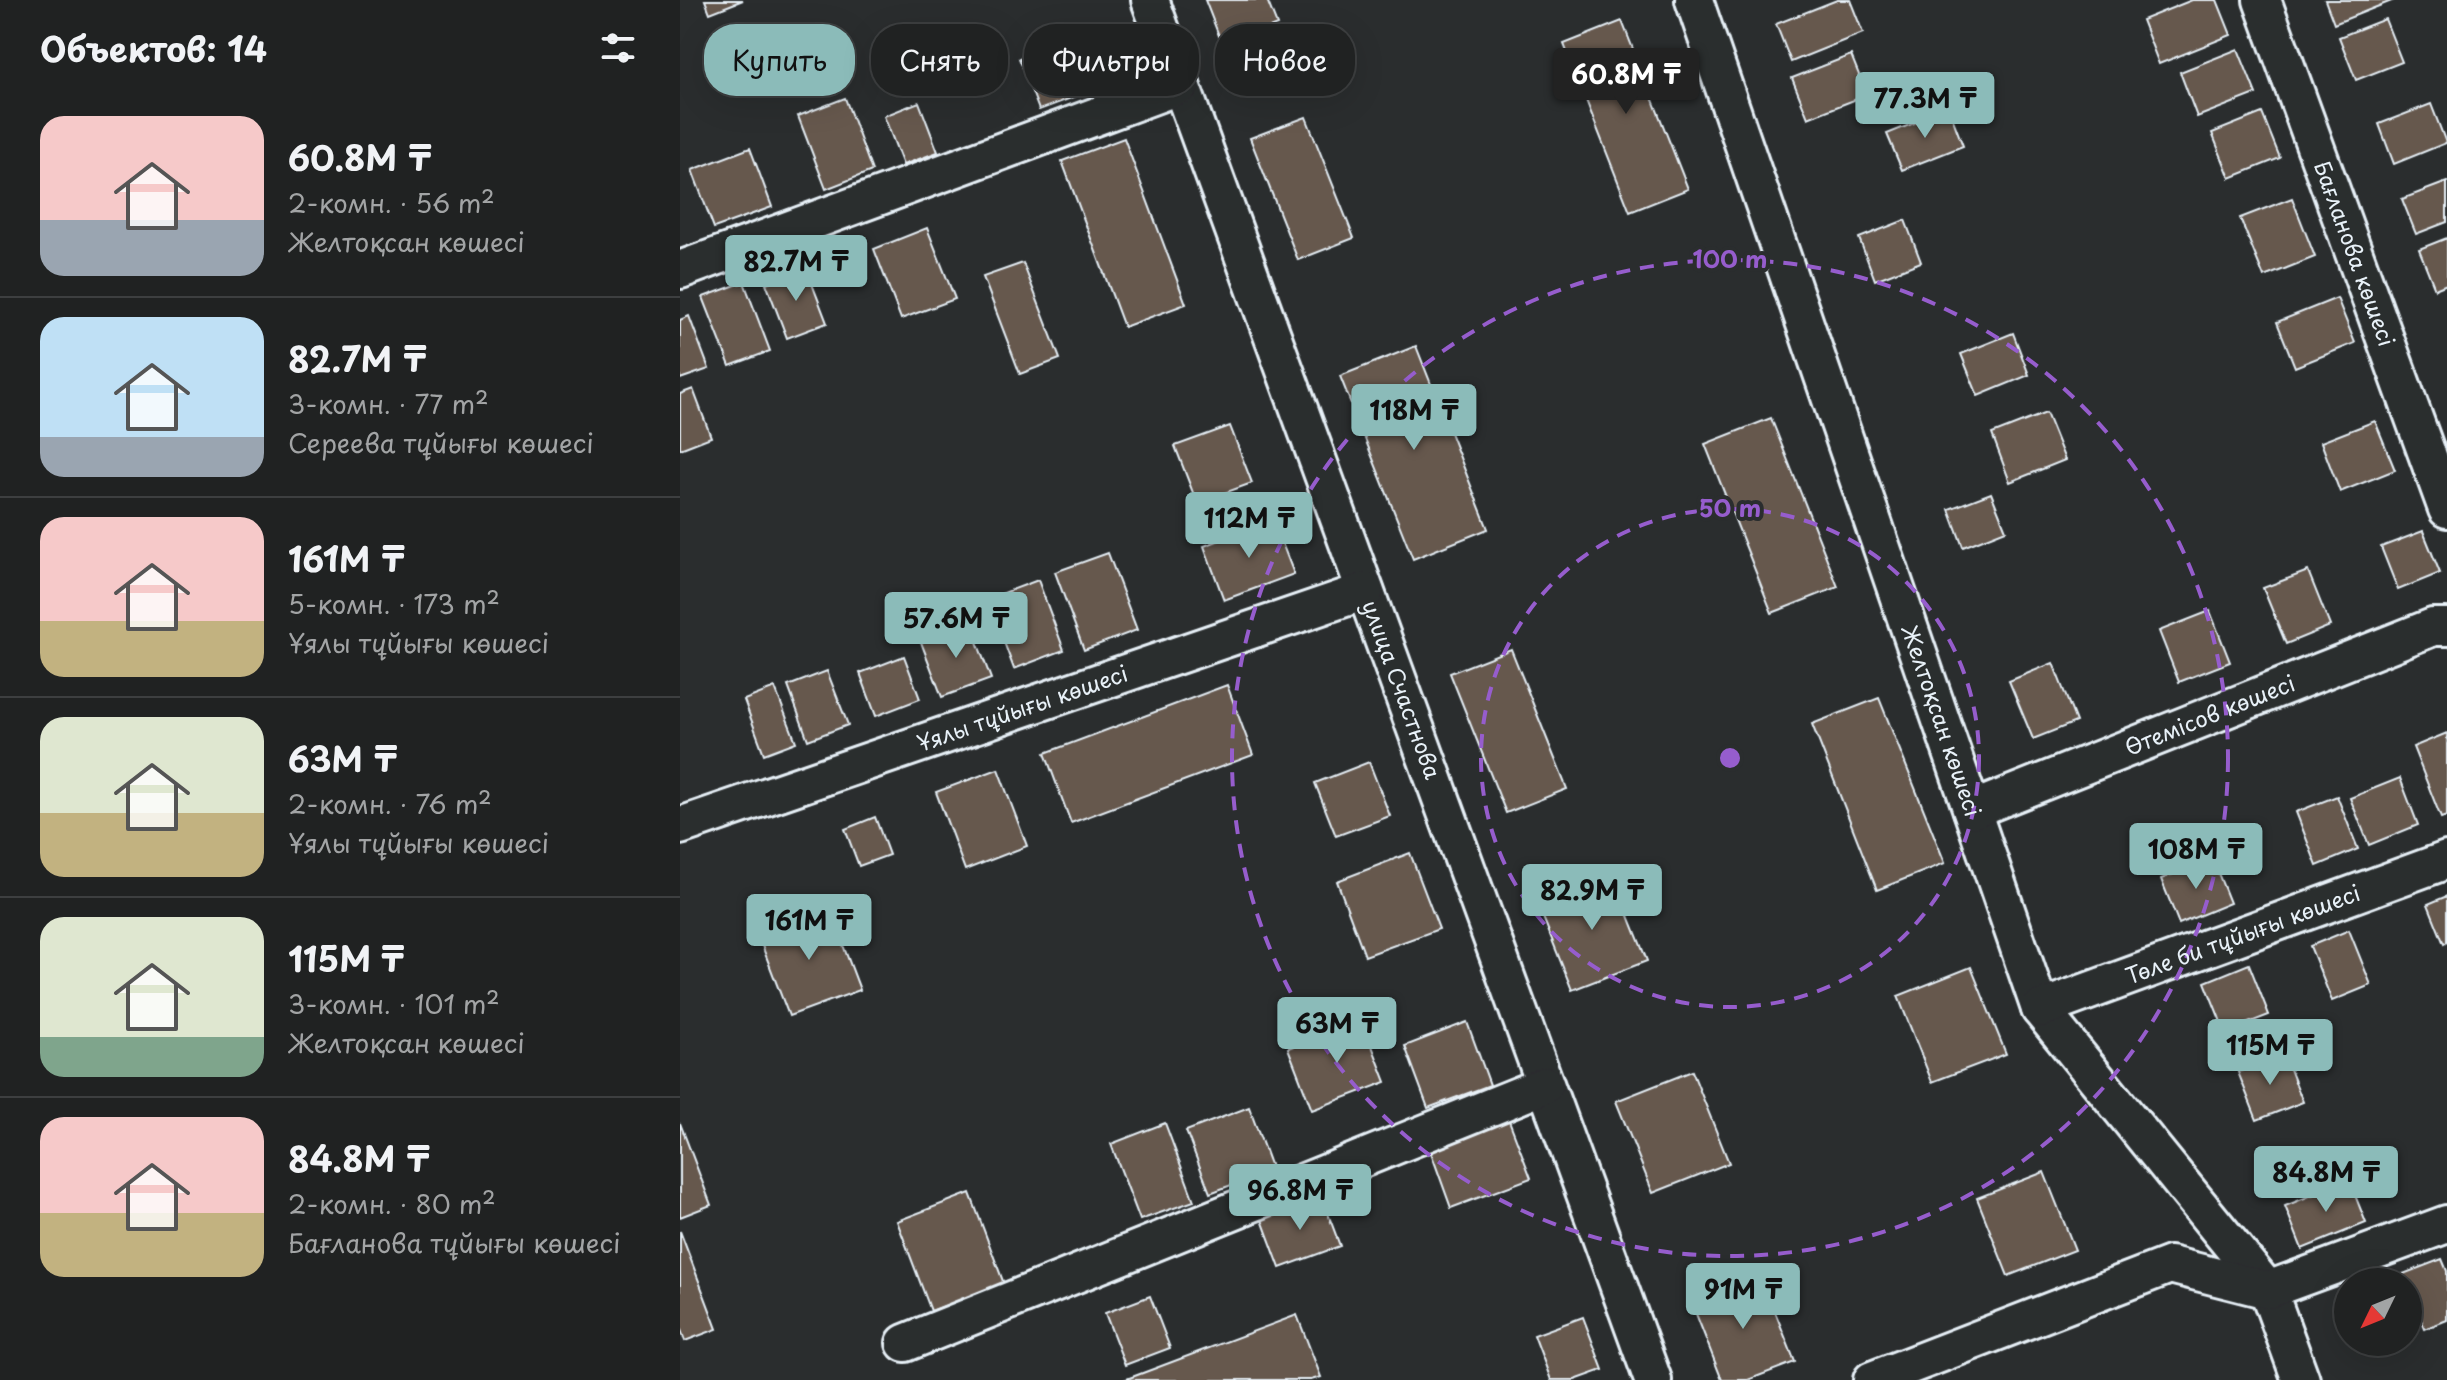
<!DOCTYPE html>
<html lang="ru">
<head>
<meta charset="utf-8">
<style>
	:root { --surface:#202222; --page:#282a2a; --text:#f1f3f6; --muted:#a2a4a5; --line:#3d3f40; --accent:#8bbbb9 }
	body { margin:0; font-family:"Playpen Sans",sans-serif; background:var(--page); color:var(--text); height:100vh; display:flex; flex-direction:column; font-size:30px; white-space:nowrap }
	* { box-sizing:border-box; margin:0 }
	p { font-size:26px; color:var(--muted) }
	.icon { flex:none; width:44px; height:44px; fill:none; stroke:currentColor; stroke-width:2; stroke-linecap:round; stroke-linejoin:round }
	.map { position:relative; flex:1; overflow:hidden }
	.drawer { display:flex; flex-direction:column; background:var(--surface); width:680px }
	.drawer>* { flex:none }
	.banner { position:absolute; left:24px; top:24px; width:760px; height:72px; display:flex; gap:16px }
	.needle { width:52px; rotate:227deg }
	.buttons { position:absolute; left:1654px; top:1268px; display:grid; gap:16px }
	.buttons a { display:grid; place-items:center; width:88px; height:88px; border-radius:50%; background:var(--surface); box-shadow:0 8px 32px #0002,0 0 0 2px var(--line); font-size:40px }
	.price { position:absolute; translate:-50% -68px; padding:0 18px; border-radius:8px; background:var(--accent); color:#111; font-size:26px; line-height:52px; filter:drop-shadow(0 2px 4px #0008) }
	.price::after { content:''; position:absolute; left:50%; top:48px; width:24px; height:18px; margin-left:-12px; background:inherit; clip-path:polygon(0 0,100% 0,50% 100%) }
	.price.on { background:#222; color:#fff }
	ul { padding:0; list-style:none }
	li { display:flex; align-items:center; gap:24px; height:200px; padding:0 40px }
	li+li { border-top:2px solid var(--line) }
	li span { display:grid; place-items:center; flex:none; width:224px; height:160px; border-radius:24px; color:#555 }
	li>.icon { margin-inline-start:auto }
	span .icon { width:96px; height:96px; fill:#fffc; stroke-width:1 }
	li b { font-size:34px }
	h2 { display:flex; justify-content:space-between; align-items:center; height:96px; padding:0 40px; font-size:34px }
	.tag { padding:0 28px; border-radius:32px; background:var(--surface); box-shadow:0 8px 32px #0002,0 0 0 2px var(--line); font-size:28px; line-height:72px }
	.tag.on { background:var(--accent); color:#111 }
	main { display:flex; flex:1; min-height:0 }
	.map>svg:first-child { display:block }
</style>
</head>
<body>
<main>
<section class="drawer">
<h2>Объектов: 14<svg class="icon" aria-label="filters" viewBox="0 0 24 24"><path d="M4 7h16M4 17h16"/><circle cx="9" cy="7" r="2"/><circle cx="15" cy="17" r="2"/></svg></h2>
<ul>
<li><span style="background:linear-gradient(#f6c9c9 65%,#9aa5b1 0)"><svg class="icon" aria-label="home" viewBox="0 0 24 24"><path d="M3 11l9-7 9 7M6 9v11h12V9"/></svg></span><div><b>60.8M ₸</b><p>2-комн. · 56 m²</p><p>Желтоқсан көшесі</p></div></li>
<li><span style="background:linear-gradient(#bfe0f5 75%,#9aa5b1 0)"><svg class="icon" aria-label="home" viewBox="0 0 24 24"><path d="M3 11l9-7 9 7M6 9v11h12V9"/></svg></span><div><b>82.7M ₸</b><p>3-комн. · 77 m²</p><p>Сереева тұйығы көшесі</p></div></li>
<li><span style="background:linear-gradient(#f6c9c9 65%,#c2b280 0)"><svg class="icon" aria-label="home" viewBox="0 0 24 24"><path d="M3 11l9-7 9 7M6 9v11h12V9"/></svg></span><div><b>161M ₸</b><p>5-комн. · 173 m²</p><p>Ұялы тұйығы көшесі</p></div></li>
<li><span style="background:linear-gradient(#dfe7d0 60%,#c2b280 0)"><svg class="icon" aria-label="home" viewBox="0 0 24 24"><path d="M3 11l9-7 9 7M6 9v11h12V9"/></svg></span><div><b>63M ₸</b><p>2-комн. · 76 m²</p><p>Ұялы тұйығы көшесі</p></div></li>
<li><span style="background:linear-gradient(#dfe7d0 75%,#7fa58c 0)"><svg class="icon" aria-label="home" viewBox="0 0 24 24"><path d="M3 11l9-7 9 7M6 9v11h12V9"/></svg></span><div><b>115M ₸</b><p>3-комн. · 101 m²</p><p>Желтоқсан көшесі</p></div></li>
<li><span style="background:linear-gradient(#f6c9c9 60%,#c2b280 0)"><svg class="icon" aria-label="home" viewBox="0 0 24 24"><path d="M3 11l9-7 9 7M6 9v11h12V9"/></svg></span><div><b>84.8M ₸</b><p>2-комн. · 80 m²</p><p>Бағланова тұйығы көшесі</p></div></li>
</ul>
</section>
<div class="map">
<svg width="1767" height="1380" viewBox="0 0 1767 1380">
	<rect width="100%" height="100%" fill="#2a2d2e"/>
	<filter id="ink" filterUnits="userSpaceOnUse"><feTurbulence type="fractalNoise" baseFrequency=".0125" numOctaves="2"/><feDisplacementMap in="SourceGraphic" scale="16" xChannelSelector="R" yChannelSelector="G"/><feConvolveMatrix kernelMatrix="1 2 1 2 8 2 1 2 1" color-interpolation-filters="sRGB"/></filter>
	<g filter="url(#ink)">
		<g fill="#66584e" stroke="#e8f1f8" stroke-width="2">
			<polygon points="25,0 63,0 30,13"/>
			<polygon points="525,0 587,0 597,25 543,46"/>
			<polygon points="1157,0 1170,0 1183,33 1111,62 1096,24"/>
			<polygon points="1512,0 1537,0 1551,35 1479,64 1462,20"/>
			<polygon points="1645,0 1714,0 1654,24"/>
			<polygon points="1705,19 1722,62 1676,80 1659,37"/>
			<polygon points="942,21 1008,189 950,212 884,44"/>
			<polygon points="393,38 413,90 359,110 339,58"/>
			<polygon points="1558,49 1576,94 1517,117 1500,72"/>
			<polygon points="1171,55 1187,95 1128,118 1112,78"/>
			<polygon points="165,98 192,171 146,189 118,116"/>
			<polygon points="239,102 258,152 223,165 204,116"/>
			<polygon points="1751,104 1766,143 1714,164 1699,124"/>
			<polygon points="1269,109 1283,146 1222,170 1207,134"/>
			<polygon points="1582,113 1600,158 1550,178 1532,133"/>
			<polygon points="626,117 674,238 618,260 570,138"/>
			<polygon points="444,138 506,304 444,327 382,161"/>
			<polygon points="70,148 92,207 34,228 12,170"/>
			<polygon points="1767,182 1767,222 1736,234 1722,199"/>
			<polygon points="1612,198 1635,257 1584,277 1560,218"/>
			<polygon points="1225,220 1241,262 1195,280 1179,238"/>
			<polygon points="247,228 275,299 221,319 194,249"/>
			<polygon points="1767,238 1767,284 1755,289 1739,249"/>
			<polygon points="343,263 380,359 340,374 303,277"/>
			<polygon points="126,268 147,323 107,338 86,283"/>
			<polygon points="64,282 90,351 50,366 23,297"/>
			<polygon points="1657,298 1675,343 1615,367 1597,322"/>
			<polygon points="9,316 29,369 0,379 0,320"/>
			<polygon points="1333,333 1349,375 1298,396 1281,354"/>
			<polygon points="736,346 808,529 733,559 660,376"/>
			<polygon points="13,389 31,437 0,449 0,394"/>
			<polygon points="1366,413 1385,460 1330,482 1312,434"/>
			<polygon points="1091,418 1158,587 1092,613 1025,444"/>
			<polygon points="1695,421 1715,470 1660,492 1641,442"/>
			<polygon points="550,426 572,483 517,503 495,446"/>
			<polygon points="1311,493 1326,530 1283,547 1269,509"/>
			<polygon points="593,520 614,574 544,600 524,546"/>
			<polygon points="1743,531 1760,573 1718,590 1701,547"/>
			<polygon points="428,553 457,630 404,650 375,572"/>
			<polygon points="1628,571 1650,626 1606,644 1583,588"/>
			<polygon points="358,580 384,650 334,669 308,599"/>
			<polygon points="1530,611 1550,662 1499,682 1479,631"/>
			<polygon points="290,623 311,679 262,697 241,642"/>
			<polygon points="831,649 887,789 826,813 770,673"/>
			<polygon points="224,656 240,699 196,716 180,673"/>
			<polygon points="1373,663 1396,722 1353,739 1329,681"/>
			<polygon points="147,671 168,725 128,740 108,686"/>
			<polygon points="547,685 573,755 391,823 365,753"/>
			<polygon points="95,688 116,742 84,754 64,700"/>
			<polygon points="1199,698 1265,863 1197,890 1132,724"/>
			<polygon points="1767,733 1767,816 1761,818 1733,747"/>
			<polygon points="689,762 710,816 656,836 635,783"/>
			<polygon points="318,769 347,846 285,870 256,792"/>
			<polygon points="1720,778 1738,825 1689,845 1670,798"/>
			<polygon points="1657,796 1678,849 1637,866 1616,812"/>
			<polygon points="195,817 209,855 179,866 165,829"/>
			<polygon points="730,853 759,929 685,956 657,881"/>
			<polygon points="1532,858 1550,903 1499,924 1481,879"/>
			<polygon points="932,873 967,961 892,990 857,902"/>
			<polygon points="1767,896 1767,942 1764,944 1748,904"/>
			<polygon points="149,908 180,990 109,1016 78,935"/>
			<polygon points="1669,930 1691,985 1652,1001 1630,946"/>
			<polygon points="1569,964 1589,1015 1545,1032 1525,982"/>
			<polygon points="1291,967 1326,1054 1252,1082 1218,996"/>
			<polygon points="682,1020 706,1082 632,1110 608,1048"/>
			<polygon points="787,1022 810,1085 748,1108 725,1046"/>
			<polygon points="1604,1054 1623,1102 1577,1120 1558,1072"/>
			<polygon points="1012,1071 1049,1163 973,1193 936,1101"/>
			<polygon points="569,1107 592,1170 530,1193 506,1131"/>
			<polygon points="827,1115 851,1178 771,1208 748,1144"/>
			<polygon points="0,1123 31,1205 0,1217"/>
			<polygon points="485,1123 514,1201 460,1220 431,1144"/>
			<polygon points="1364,1172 1395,1250 1328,1276 1297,1198"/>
			<polygon points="1669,1180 1686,1223 1622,1249 1605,1206"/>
			<polygon points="290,1193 324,1284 251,1311 217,1221"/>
			<polygon points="641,1195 660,1246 600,1268 581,1217"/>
			<polygon points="0,1231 37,1329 5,1341 0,1327"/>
			<polygon points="1762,1259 1767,1271 1767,1320 1745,1329 1723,1274"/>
			<polygon points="1080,1274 1115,1362 1068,1380 1042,1380 1011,1301"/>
			<polygon points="470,1296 490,1348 445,1365 425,1313"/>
			<polygon points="617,1315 641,1377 631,1380 444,1380"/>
			<polygon points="903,1317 923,1370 895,1380 871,1380 854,1335"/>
		</g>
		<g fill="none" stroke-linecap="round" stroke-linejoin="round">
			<defs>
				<g id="street">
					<path id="s1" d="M470,0l503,1380"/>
					<path id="s2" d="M1014,0l346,1009 228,281 33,90"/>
					<path id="s3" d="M1582,0l185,509"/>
					<polyline points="0,270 501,85"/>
					<path id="s4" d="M1292,810l461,-183h14"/>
					<path id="s5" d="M0,826l685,-235"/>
					<path id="s6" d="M1360,1009l407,-149"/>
					<polyline points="225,1343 865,1085"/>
					<polyline points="1192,1380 1490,1265 1588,1290 1767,1224"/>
				</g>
			</defs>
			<use href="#street" stroke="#e8f1f8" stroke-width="42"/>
			<use href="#street" stroke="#2a2d2e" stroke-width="36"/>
		</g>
	</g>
	<g fill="none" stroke="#965dcd" stroke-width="4" stroke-dasharray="14 10">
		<circle cx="1050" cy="758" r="249"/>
		<circle cx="1050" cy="758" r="498"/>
	</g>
	<g text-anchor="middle" stroke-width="8" stroke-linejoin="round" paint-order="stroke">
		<g font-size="22" fill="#e8f1f8" stroke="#2a2d2e">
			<text dy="8" stroke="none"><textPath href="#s3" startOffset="270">Бағланова көшесі</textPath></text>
			<text dy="8" stroke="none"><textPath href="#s1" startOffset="734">улица Счастнова</textPath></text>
			<text dy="8" stroke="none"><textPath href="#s5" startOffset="362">Ұялы тұйығы көшесі</textPath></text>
			<text dy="8" stroke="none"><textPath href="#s4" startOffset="256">Өтемісов көшесі</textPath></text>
			<text dy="8" stroke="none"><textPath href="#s2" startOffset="762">Желтоқсан көшесі</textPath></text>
			<text dy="8" stroke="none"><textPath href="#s6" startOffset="216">Төле би тұйығы көшесі</textPath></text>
		</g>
	</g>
	<circle cx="1050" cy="758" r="12" fill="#965dcd" stroke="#2a2d2e" stroke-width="4"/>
	<g font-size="24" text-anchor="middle" font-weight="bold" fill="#965dcd" stroke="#2a2d2e" stroke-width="8" stroke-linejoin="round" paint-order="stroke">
		<text x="1050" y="268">100 m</text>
		<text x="1050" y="517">50 m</text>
	</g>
</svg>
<div class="buttons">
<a><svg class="needle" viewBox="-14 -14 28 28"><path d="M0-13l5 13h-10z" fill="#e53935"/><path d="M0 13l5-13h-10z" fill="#a2a4a5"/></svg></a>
</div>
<b class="price on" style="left:946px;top:116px">60.8M ₸</b>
<b class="price" style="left:1245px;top:140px">77.3M ₸</b>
<b class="price" style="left:116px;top:303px">82.7M ₸</b>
<b class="price" style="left:734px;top:452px">118M ₸</b>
<b class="price" style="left:569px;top:560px">112M ₸</b>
<b class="price" style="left:276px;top:660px">57.6M ₸</b>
<b class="price" style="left:1516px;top:891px">108M ₸</b>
<b class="price" style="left:912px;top:932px">82.9M ₸</b>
<b class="price" style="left:129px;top:962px">161M ₸</b>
<b class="price" style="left:657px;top:1065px">63M ₸</b>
<b class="price" style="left:1590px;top:1087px">115M ₸</b>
<b class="price" style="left:1646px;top:1214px">84.8M ₸</b>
<b class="price" style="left:620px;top:1232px">96.8M ₸</b>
<b class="price" style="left:1063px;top:1331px">91M ₸</b>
<div class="banner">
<a class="tag on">Купить</a>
<a class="tag">Снять</a>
<a class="tag">Фильтры</a>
<a class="tag">Новое</a>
</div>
</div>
</main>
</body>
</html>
